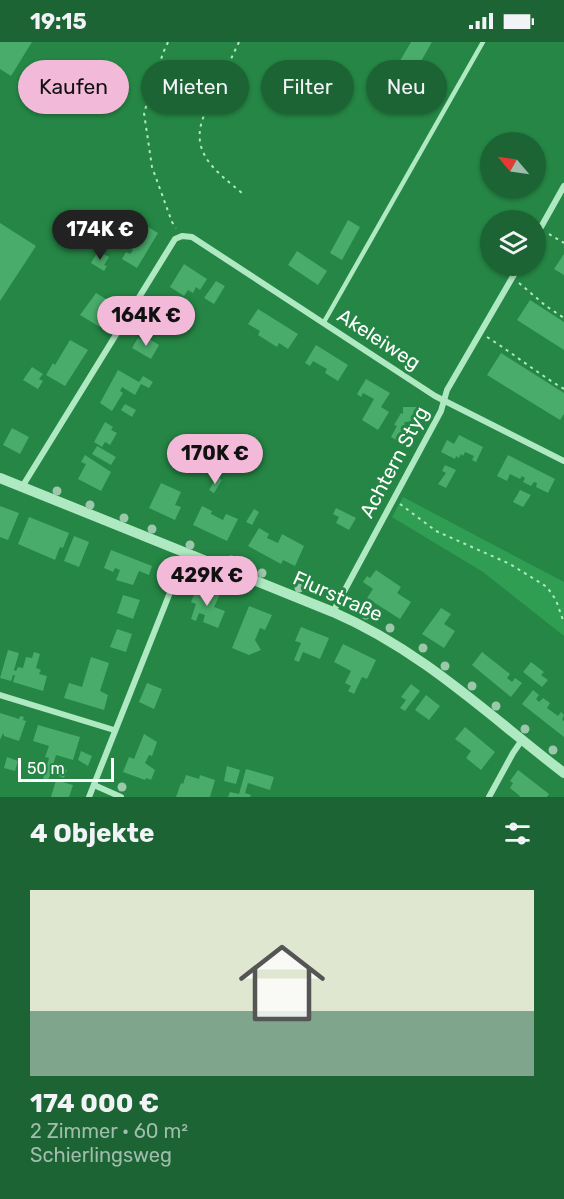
<!DOCTYPE html>
<html lang="de">
<head>
<meta charset="utf-8">
<style>
	:root { --surface:#1c6434; --page:#296d40; --text:#f1f3f6; --muted:#a0bdac; --line:#3a784f; --accent:#f2b9d9 }
	body { margin:0; font-family:Rubik,sans-serif; background:var(--page); color:var(--text); height:100vh; display:flex; flex-direction:column; font-size:22px; white-space:nowrap }
	* { box-sizing:border-box; margin:0 }
	p { font-size:20px; color:var(--muted) }
	.icon { flex:none; width:33px; height:33px; fill:none; stroke:currentColor; stroke-width:2; stroke-linecap:round; stroke-linejoin:round }
	.map { position:relative; height:755px; overflow:hidden }
	.sheet { display:flex; flex-direction:column; background:var(--surface); flex:1 }
	.sheet>* { flex:none }
	.hud { position:absolute; left:18px; top:18px; width:528px; height:54px; display:flex; gap:12px }
	.needle { width:39px; rotate:299deg }
	.tools { position:absolute; left:480px; top:90px; display:grid; gap:12px }
	.tools a { display:grid; place-items:center; width:66px; height:66px; border-radius:50%; background:var(--surface); box-shadow:0 2px 4px #0004; font-size:30px }
	.scale { position:absolute; left:18px; bottom:15px; width:96px; box-sizing:border-box; padding-left:6px; border:3px solid #fff; border-top:0; font-size:16px; line-height:21px; white-space:nowrap; color:#fff; -webkit-text-stroke:4px #258645; paint-order:stroke }
	.price { position:absolute; translate:-50% -51px; padding:0 14px; border-radius:21px; background:var(--accent); color:#111; font-size:20px; line-height:39px; filter:drop-shadow(0 2px 3px #0008) }
	.price::after { content:''; position:absolute; left:50%; top:36px; width:18px; height:14px; margin-left:-9px; background:inherit; clip-path:polygon(0 0,100% 0,50% 100%) }
	.price.on { background:#222; color:#fff }
	ul { padding:0; list-style:none }
	li { display:grid; align-content:center; gap:12px; height:318px; padding:0 30px }
	li+li { border-top:2px solid var(--line) }
	li span { display:grid; place-items:center; height:186px; border-radius:0px; color:#555 }
	li>.icon { margin-inline-start:auto }
	span .icon { width:108px; height:108px; fill:#fffc; stroke-width:1 }
	li b { font-size:26px }
	h2 { display:flex; justify-content:space-between; align-items:center; height:72px; padding:0 30px; font-size:26px }
	.chip { padding:0 21px; border-radius:27px; background:var(--surface); box-shadow:0 2px 4px #0004; font-size:21px; line-height:54px }
	.chip.on { background:var(--accent); color:#111 }
	.status { display:flex; justify-content:space-between; align-items:center; height:42px; padding:0 30px; background:var(--surface); direction:ltr }
	.status svg { height:16px; fill:currentColor }
	.map>svg:first-child { display:block }
</style>
</head>
<body>
<div class="status"><b>19:15</b><svg viewBox="0 0 49 12"><path d="M0 12V9h3v3zM5 12V6h3v6zM10 12V3h3v9zM15 12V0h3v12zM26 1h20v11H26zM47 4h2v5h-2z"/></svg></div>
<div class="map">
<svg width="564" height="755" viewBox="0 0 564 755">
	<rect width="100%" height="100%" fill="#258645"/>
	<polygon fill="#2f9e53" points="403,455 564,540 564,594 483,530 392,475"/>
	<g fill="#49ac6a">
		<polygon points="0,0 32,0 11,34 0,27"/>
		<polygon points="411,0 432,0 420,21 444,35 437,46 441,49 429,70 411,60 417,49 406,43 402,49 387,41"/>
		<polygon points="348,178 360,185 342,218 330,211"/>
		<polygon points="0,181 36,204 0,259"/>
		<polygon points="148,185 158,191 137,226 122,217 126,210 130,212 133,208 129,206 136,194 140,196"/>
		<polygon points="98,209 109,215 104,223 107,224 104,229 91,221"/>
		<polygon points="297,209 327,229 318,243 288,223"/>
		<polygon points="564,212 564,233 554,227"/>
		<polygon points="184,222 207,237 200,248 196,245 193,251 188,248 184,254 170,245"/>
		<polygon points="216,239 225,244 214,262 204,256"/>
		<polygon points="96,251 114,262 100,285 80,273"/>
		<polygon points="530,258 564,280 564,308 517,278"/>
		<polygon points="162,264 179,274 168,293 151,283"/>
		<polygon points="258,267 298,292 288,307 279,301 277,305 258,293 260,289 248,282"/>
		<polygon points="138,296 146,300 148,296 159,303 151,317 132,306"/>
		<polygon points="70,298 88,308 65,344 46,333 53,321 55,323"/>
		<polygon points="316,303 348,323 338,339 325,331 327,327 313,319 310,324 305,321"/>
		<polygon points="501,311 564,351 564,372 560,378 487,333"/>
		<polygon points="32,325 43,332 39,337 43,339 38,347 23,338"/>
		<polygon points="118,328 139,340 143,334 153,340 149,346 141,342 135,353 122,345 120,349 123,351 112,369 100,361"/>
		<polygon points="366,337 390,351 381,365 389,370 378,388 362,378 374,357 363,351 361,355 357,352"/>
		<polygon points="125,362 136,368 132,375 121,368"/>
		<polygon points="403,365 418,365 417,379 405,380 404,382 414,388 405,403 391,395 397,384 394,383 401,371 403,372"/>
		<polygon points="105,380 113,385 111,388 117,391 110,403 105,400 102,405 94,400"/>
		<polygon points="12,386 29,395 20,412 3,403"/>
		<polygon points="459,393 483,405 476,420 472,418 474,414 465,410 463,414 461,412 459,416 456,414 455,417 441,410 447,398 454,402"/>
		<polygon points="97,404 116,415 111,423 92,412"/>
		<polygon points="85,413 111,430 101,449 78,437 86,422 81,420"/>
		<polygon points="508,413 555,437 548,451 536,445 537,441 534,440 531,444 523,440 525,436 522,434 520,437 510,432 507,439 497,434"/>
		<polygon points="445,423 456,428 446,446 438,442 446,431 442,429"/>
		<polygon points="217,435 222,438 214,451 209,448"/>
		<polygon points="161,441 181,450 175,463 181,465 175,478 149,466"/>
		<polygon points="520,448 531,453 523,465 513,460"/>
		<polygon points="0,464 19,471 8,498 0,495"/>
		<polygon points="202,464 212,469 211,472 223,478 226,472 238,477 227,499 193,483"/>
		<polygon points="336,466 356,476 349,488 336,481 339,475 333,472"/>
		<polygon points="254,467 259,470 252,483 246,480"/>
		<polygon points="29,475 69,491 63,506 60,505 55,518 18,502"/>
		<polygon points="259,486 269,492 267,496 278,501 282,492 304,504 295,524 283,518 281,522 248,504"/>
		<polygon points="74,494 89,500 79,525 64,519"/>
		<polygon points="111,508 152,524 149,533 139,529 133,543 116,538 120,528 115,526 113,530 104,526"/>
		<polygon points="376,528 401,545 397,551 411,560 400,577 367,556 373,547 363,540 367,534 370,536"/>
		<polygon points="198,543 220,552 214,565 225,569 218,586 203,580 205,573 199,571 196,579 191,577 196,562 191,560"/>
		<polygon points="123,553 140,558 133,577 117,571"/>
		<polygon points="249,564 272,573 265,588 260,586 255,598 261,608 249,613 232,606"/>
		<polygon points="441,566 451,572 444,582 455,589 444,606 422,592"/>
		<polygon points="301,585 329,596 320,617 303,610 299,620 294,618 301,601 295,599"/>
		<polygon points="117,587 132,592 126,610 110,605"/>
		<polygon points="343,602 376,618 367,637 362,635 354,652 348,649 351,644 345,641 351,629 334,620"/>
		<polygon points="8,608 19,611 14,628 16,629 18,625 23,626 26,615 32,616 34,610 40,612 36,626 41,628 39,632 47,634 43,649 13,640 15,633 13,633 11,639 0,636"/>
		<polygon points="482,610 510,632 507,636 512,640 515,636 522,641 511,655 472,623"/>
		<polygon points="91,615 109,621 100,649 108,653 104,668 64,656 69,641 82,645"/>
		<polygon points="531,620 544,630 541,633 548,638 542,645 523,630"/>
		<polygon points="147,641 162,647 154,667 139,660"/>
		<polygon points="411,642 420,649 405,669 400,666 406,658 401,655"/>
		<polygon points="533,648 539,653 536,657 539,660 543,656 550,661 547,666 558,674 561,670 564,673 562,678 564,679 564,695 522,662"/>
		<polygon points="426,653 440,664 429,678 415,668"/>
		<polygon points="0,671 19,677 20,674 24,675 23,678 26,679 19,699 4,694 3,691 0,698"/>
		<polygon points="38,683 80,695 73,718 56,713 53,723 67,728 64,736 51,731 48,738 43,737 49,716 45,715 49,704 33,699"/>
		<polygon points="465,685 495,710 481,728 466,716 471,709 455,697"/>
		<polygon points="144,692 157,700 152,714 149,713 145,721 155,728 151,738 146,736 145,738 123,730 129,715 134,717"/>
		<polygon points="81,709 92,714 88,724 78,718"/>
		<polygon points="7,715 18,719 15,729 4,726"/>
		<polygon points="227,724 240,728 236,742 224,739"/>
		<polygon points="246,727 274,735 270,748 248,741 245,751 251,753 250,755 228,755 230,750 239,752"/>
		<polygon points="518,728 549,752 547,755 519,755 520,754 510,746 513,741 510,739"/>
		<polygon points="186,733 199,737 200,733 215,738 210,755 176,755 181,741 183,742"/>
		<polygon points="56,738 73,743 69,755 51,755"/>
	</g>
	<g fill="none" stroke-linecap="round" stroke-linejoin="round">
		<g stroke="#afe9c1" stroke-width="2" stroke-dasharray="3 4.5" stroke-linecap="butt">
			<polyline points="168,0 163,11 144,71 152,125 172,180 176,186"/>
			<path d="M239,0l-36,76c-13,36 14,54 39,75"/>
			<polyline points="549,192 564,201"/>
			<polyline points="519,241 546,264 564,276"/>
			<path d="M487,295c27,17 50,36 77,52"/>
			<polyline points="408,382 423,386"/>
			<polyline points="400,462 436,489 510,522 547,545 556,558 564,581"/>
		</g>
		<polyline stroke="#afe9c1" stroke-width="4.5" points="324,280 483,0"/>
		<g stroke="#afe9c1" stroke-width="6">
			<polyline points="536,194 564,144"/>
			<polyline points="22,445 175,197 182,194 192,195 435,354 564,419"/>
			<polyline points="333,570 441,369 447,348 519,224"/>
			<polyline points="0,653 114,688"/>
			<polyline points="94,743 121,755"/>
			<polyline points="89,755 186,510"/>
			<polyline points="489,755 513,711 522,698"/>
		</g>
		<path stroke="#afe9c1" stroke-width="10" d="M0,436l333,134c90,39 154,102 231,161"/>
	</g>
	<g fill="#9bc8aa">
		<circle cx="57" cy="449" r="4.5"/>
		<circle cx="90" cy="463" r="4.5"/>
		<circle cx="124" cy="476" r="4.5"/>
		<circle cx="152" cy="487" r="4.5"/>
		<circle cx="190" cy="503" r="4.5"/>
		<circle cx="231" cy="518" r="4.5"/>
		<circle cx="262" cy="531" r="4.5"/>
		<circle cx="299" cy="546" r="4.5"/>
		<circle cx="366" cy="573" r="4.5"/>
		<circle cx="390" cy="586" r="4.5"/>
		<circle cx="423" cy="606" r="4.5"/>
		<circle cx="445" cy="624" r="4.5"/>
		<circle cx="472" cy="644" r="4.5"/>
		<circle cx="496" cy="664" r="4.5"/>
		<circle cx="525" cy="687" r="4.5"/>
		<circle cx="553" cy="708" r="4.5"/>
		<circle cx="122" cy="745" r="4.5"/>
	</g>
	<g text-anchor="middle" stroke-width="6" stroke-linejoin="round" paint-order="stroke">
		<g font-size="20" fill="#fff" stroke="#258645">
			<text transform="translate(379 297) rotate(33)" y="7">Akeleiweg</text>
			<text transform="translate(394 420) rotate(-62)" y="7">Achtern Styg</text>
			<text transform="translate(338 554) rotate(24)" y="7">Flurstraße</text>
		</g>
	</g>
</svg>
<div class="tools">
<a><svg class="needle" viewBox="-14 -14 28 28"><path d="M0-13l5 13h-10z" fill="#e53935"/><path d="M0 13l5-13h-10z" fill="#a0bdac"/></svg></a>
<a><svg class="icon" aria-label="layers" viewBox="0 0 24 24"><path d="M12 4l9 5-9 5-9-5zM3 14l9 5 9-5"/></svg></a>
</div>
<div class="scale">50 m</div>
<b class="price on" style="left:100px;top:219px">174K €</b>
<b class="price" style="left:146px;top:305px">164K €</b>
<b class="price" style="left:215px;top:443px">170K €</b>
<b class="price" style="left:207px;top:565px">429K €</b>
<div class="hud">
<a class="chip on">Kaufen</a>
<a class="chip">Mieten</a>
<a class="chip">Filter</a>
<a class="chip">Neu</a>
</div>
</div>
<section class="sheet">
<h2>4 Objekte<svg class="icon" aria-label="filters" viewBox="0 0 24 24"><path d="M4 7h16M4 17h16"/><circle cx="9" cy="7" r="2"/><circle cx="15" cy="17" r="2"/></svg></h2>
<ul>
<li><span style="background:linear-gradient(#dfe7d0 65%,#7fa58c 0)"><svg class="icon" aria-label="home" viewBox="0 0 24 24"><path d="M3 11l9-7 9 7M6 9v11h12V9"/></svg></span><div><b>174 000 €</b><p>2 Zimmer · 60 m²</p><p>Schierlingsweg</p></div></li>
</ul>
</section>
</body>
</html>
